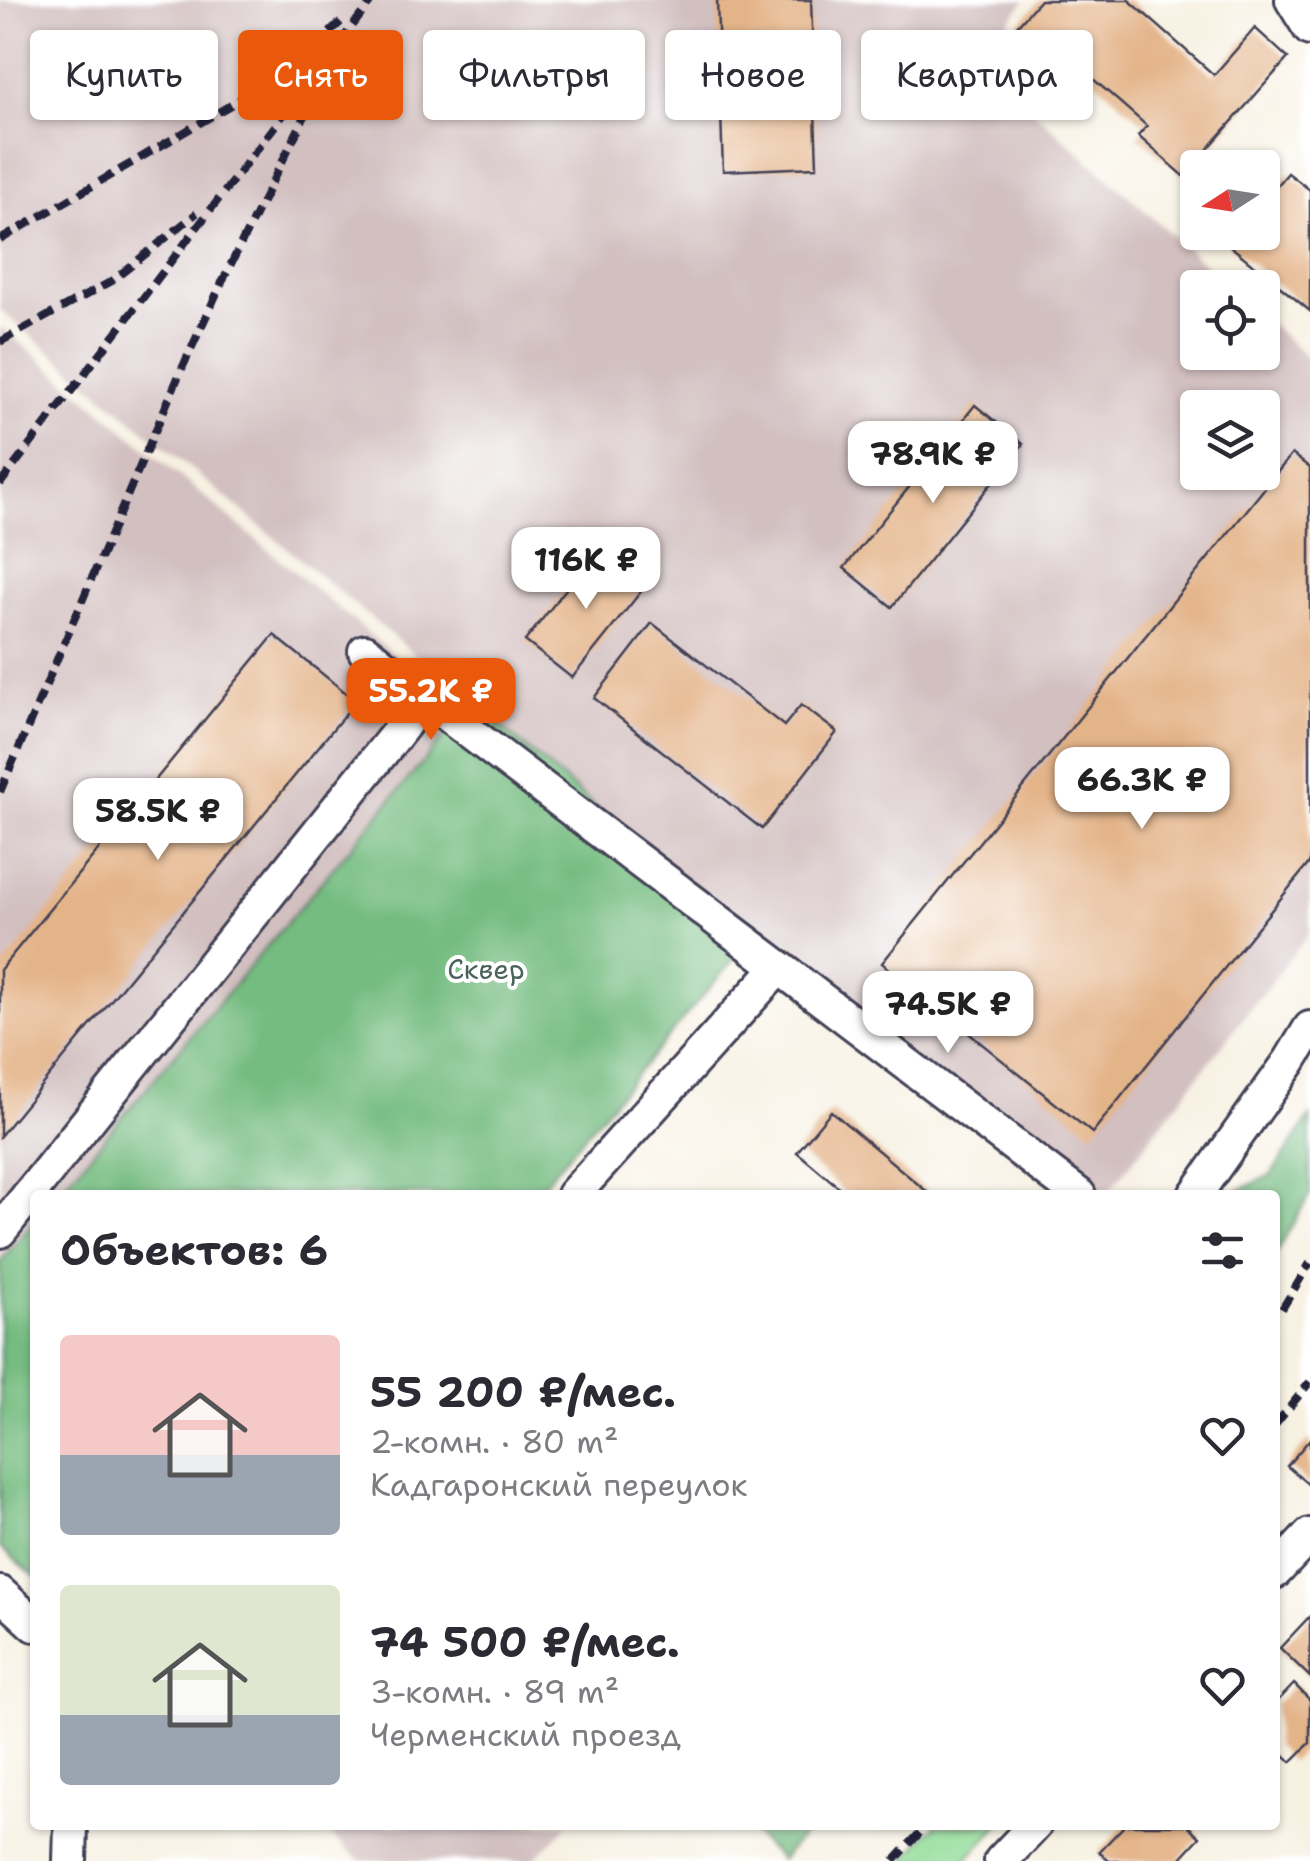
<!DOCTYPE html>
<html lang="ru">
<head>
<meta charset="utf-8">
<style>
	:root { --surface:#fff; --page:#f7f7f7; --text:#2b2b33; --muted:#7c7c81; --accent:#ea580c }
	body { margin:0; font-family:"Shantell Sans",sans-serif; background:var(--page); color:var(--text); height:100vh; display:flex; flex-direction:column; font-size:38px; white-space:nowrap }
	* { box-sizing:border-box; margin:0 }
	p { font-size:32px; color:var(--muted) }
	.icon { flex:none; width:55px; height:55px; fill:none; stroke:currentColor; stroke-width:2; stroke-linecap:round; stroke-linejoin:round }
	.map { position:relative; flex:1; overflow:hidden }
	.panel { position:absolute; left:30px; top:1190px; width:1250px; height:640px; display:flex; flex-direction:column; background:var(--surface); border-radius:10px; box-shadow:0 2px 8px #0004 }
	.panel>* { flex:none }
	.top-card { position:absolute; left:30px; top:30px; width:1250px; height:90px; display:flex; gap:20px }
	.needle { width:65px; rotate:258deg }
	.controls { position:absolute; left:1180px; top:150px; display:grid; gap:20px }
	.controls a { display:grid; place-items:center; width:100px; height:100px; border-radius:10px; background:var(--surface); box-shadow:0 2px 8px #0004; font-size:50px }
	.price { position:absolute; translate:-50% -85px; padding:0 22px; border-radius:20px; background:#fff; color:#222; font-size:32px; line-height:65px; filter:drop-shadow(0 2px 5px #0008) }
	.price::after { content:''; position:absolute; left:50%; top:60px; width:30px; height:22px; margin-left:-15px; background:inherit; clip-path:polygon(0 0,100% 0,50% 100%) }
	.price.selected { background:var(--accent); color:#fff }
	ul { padding:0; list-style:none }
	li { display:flex; align-items:center; gap:30px; height:250px; padding:0 30px }
	li span { display:grid; place-items:center; flex:none; width:280px; height:200px; border-radius:10px; color:#555 }
	li>.icon { margin-inline-start:auto }
	span .icon { width:120px; height:120px; fill:#fffc; stroke-width:1 }
	li b { font-size:42px }
	h2 { display:flex; justify-content:space-between; align-items:center; height:120px; padding:0 30px; font-size:42px }
	.chip { padding:0 35px; border-radius:10px; background:var(--surface); box-shadow:0 2px 8px #0004; font-size:35px; line-height:90px }
	.chip.selected { background:var(--accent); color:#fff }
	.map>svg:first-child { display:block }
</style>
</head>
<body>
<div class="map">
<svg width="1310" height="1861" viewBox="0 0 1310 1861">
	<rect width="100%" height="100%" fill="#fff"/>
	<filter id="ink" filterUnits="userSpaceOnUse"><feTurbulence type="fractalNoise" baseFrequency=".01" numOctaves="2"/><feDisplacementMap in="SourceGraphic" scale="20" xChannelSelector="R" yChannelSelector="G"/><feConvolveMatrix kernelMatrix="1 2 1 2 8 2 1 2 1" color-interpolation-filters="sRGB"/></filter>
	<filter id="wash" filterUnits="userSpaceOnUse"><feTurbulence type="fractalNoise" baseFrequency=".0048" numOctaves="4" result="noise"/><feDisplacementMap in="SourceGraphic" scale="40" xChannelSelector="R" yChannelSelector="G"/><feGaussianBlur stdDeviation="2.25" result="paint"/><feColorMatrix in="noise" values="0 0 0 0 0 0 0 0 0 0 0 0 0 0 0 0 0 1.4 0 .05"/><feComposite in="paint" operator="in"/></filter>
	<g filter="url(#wash)">
		<rect width="100%" height="100%" fill="#f7f1e2"/>
		<g fill="#d2bfc0" fill-rule="evenodd">
			<path d="M0,0h1025l-46,62 251,225 -32,1v64h64l1,-35 47,43v572l-204,263h-45l-310,-256 -278,-236 -473,-393zM1198,408h64v64h-64z"/>
			<polygon points="0,326 465,714 57,1195 35,1195 35,1221 0,1262"/>
			<polygon points="318,1825 568,1825 532,1861 361,1861"/>
		</g>
		<polygon fill="#92dc98" stroke="#5a7f6a" stroke-width="2.5" points="936,1825 999,1825 965,1861 903,1861"/>
		<g fill="#75bc80" stroke="#4c6f5e" stroke-width="2.5">
			<polygon points="473,703 751,939 534,1195 56,1195"/>
			<polygon points="1310,1117 1310,1194 1275,1255 1275,1195 1229,1195 1271,1175"/>
			<polygon points="35,1220 35,1576 0,1547 0,1262"/>
			<polygon points="744,1825 811,1825 781,1860"/>
		</g>
		<g id="blocks">
			<g fill="#e4b489">
				<polygon points="717,0 811,0 817,167 723,171"/>
				<polygon points="1040,0 1129,0 1214,75 1255,28 1288,58 1184,176 1138,136 1147,126 1068,57 1061,65 1017,26"/>
				<polygon points="1288,173 1310,190 1310,311 1229,245 1240,232 1262,232 1262,204"/>
				<polygon points="975,405 1023,444 892,607 844,568"/>
				<polygon points="1292,454 1310,468 1310,862 1092,1133 882,963"/>
				<polygon points="600,546 647,584 572,678 525,641"/>
				<polygon points="652,623 784,726 801,705 837,732 762,829 594,698"/>
				<polygon points="274,635 356,701 0,1136 0,970"/>
				<polygon points="831,1111 931,1195 848,1195 797,1152"/>
				<polygon points="1310,1439 1310,1486 1287,1466"/>
				<polygon points="1310,1616 1310,1677 1280,1648"/>
				<polygon points="1294,1684 1310,1700 1310,1743 1291,1762 1275,1746 1275,1704"/>
				<polygon points="1125,1825 1187,1825 1200,1837 1178,1861 1109,1861 1099,1852"/>
			</g>
		</g>
	</g>
	<g filter="url(#ink)">
		<use href="#blocks" fill-opacity="0" stroke="#424154" stroke-width="2.5"/>
		<g fill="none" stroke-linecap="round" stroke-linejoin="round">
			<defs>
				<g id="minor">
					<polyline points="1292,0 1310,29"/>
					<polyline points="365,651 423,697"/>
					<polyline points="779,967 1079,1195"/>
					<polyline points="1195,1195 1290,1061 1310,1028"/>
					<polyline points="0,1231 403,726 423,697 779,967 573,1195"/>
					<polyline points="1275,1572 1310,1535"/>
					<polyline points="0,1593 35,1625"/>
					<polyline points="70,1861 71,1825"/>
					<polyline points="1001,1861 1035,1825"/>
				</g>
			</defs>
			<use href="#minor" stroke="#424154" stroke-width="38"/>
			<use href="#minor" stroke="#fff" stroke-width="32"/>
			<g stroke="#22223b" stroke-width="8" stroke-dasharray="15 8" stroke-linecap="butt">
				<polyline points="339,44 372,0"/>
				<polyline points="0,240 292,69 346,17"/>
				<polyline points="0,342 112,281 197,213"/>
				<polyline points="0,484 314,75"/>
				<polyline points="0,792 180,373 224,278 345,36"/>
				<polyline points="1282,1309 1310,1263"/>
				<polyline points="1275,1425 1310,1382"/>
				<polyline points="894,1861 927,1825"/>
			</g>
		</g>
	</g>
	<g text-anchor="middle" stroke-width="8" stroke-linejoin="round" paint-order="stroke">
		<g font-size="28" fill="#49635c" stroke="#fff">
			<text x="486" y="979">Сквер</text>
		</g>
	</g>
</svg>
<div class="controls">
<a><svg class="needle" viewBox="-14 -14 28 28"><path d="M0-13l5 13h-10z" fill="#e53935"/><path d="M0 13l5-13h-10z" fill="#7c7c81"/></svg></a>
<a><svg class="icon" aria-label="locate" viewBox="0 0 24 24"><circle cx="12" cy="12" r="6"/><path d="M12 2v4M12 18v4M2 12h4M18 12h4"/></svg></a>
<a><svg class="icon" aria-label="layers" viewBox="0 0 24 24"><path d="M12 4l9 5-9 5-9-5zM3 14l9 5 9-5"/></svg></a>
</div>
<b class="price" style="left:933px;top:506px">78.9K ₽</b>
<b class="price" style="left:586px;top:612px">116K ₽</b>
<b class="price selected" style="left:431px;top:743px">55.2K ₽</b>
<b class="price" style="left:1142px;top:832px">66.3K ₽</b>
<b class="price" style="left:158px;top:863px">58.5K ₽</b>
<b class="price" style="left:948px;top:1056px">74.5K ₽</b>
<div class="top-card">
<a class="chip">Купить</a>
<a class="chip selected">Снять</a>
<a class="chip">Фильтры</a>
<a class="chip">Новое</a>
<a class="chip">Квартира</a>
</div>
<section class="panel">
<h2>Объектов: 6<svg class="icon" aria-label="filters" viewBox="0 0 24 24"><path d="M4 7h16M4 17h16"/><circle cx="9" cy="7" r="2"/><circle cx="15" cy="17" r="2"/></svg></h2>
<ul>
<li><span style="background:linear-gradient(#f6c9c9 60%,#9aa5b1 0)"><svg class="icon" aria-label="home" viewBox="0 0 24 24"><path d="M3 11l9-7 9 7M6 9v11h12V9"/></svg></span><div><b>55 200 ₽/мес.</b><p>2-комн. · 80 m²</p><p>Кадгаронский переулок</p></div><svg class="icon" aria-label="heart" viewBox="0 0 24 24"><path d="M12 20l-8-8c-3-5 5-10 8-4 3-6 11-1 8 4z"/></svg></li>
<li><span style="background:linear-gradient(#dfe7d0 65%,#9aa5b1 0)"><svg class="icon" aria-label="home" viewBox="0 0 24 24"><path d="M3 11l9-7 9 7M6 9v11h12V9"/></svg></span><div><b>74 500 ₽/мес.</b><p>3-комн. · 89 m²</p><p>Черменский проезд</p></div><svg class="icon" aria-label="heart" viewBox="0 0 24 24"><path d="M12 20l-8-8c-3-5 5-10 8-4 3-6 11-1 8 4z"/></svg></li>
</ul>
</section>
</div>
</body>
</html>
